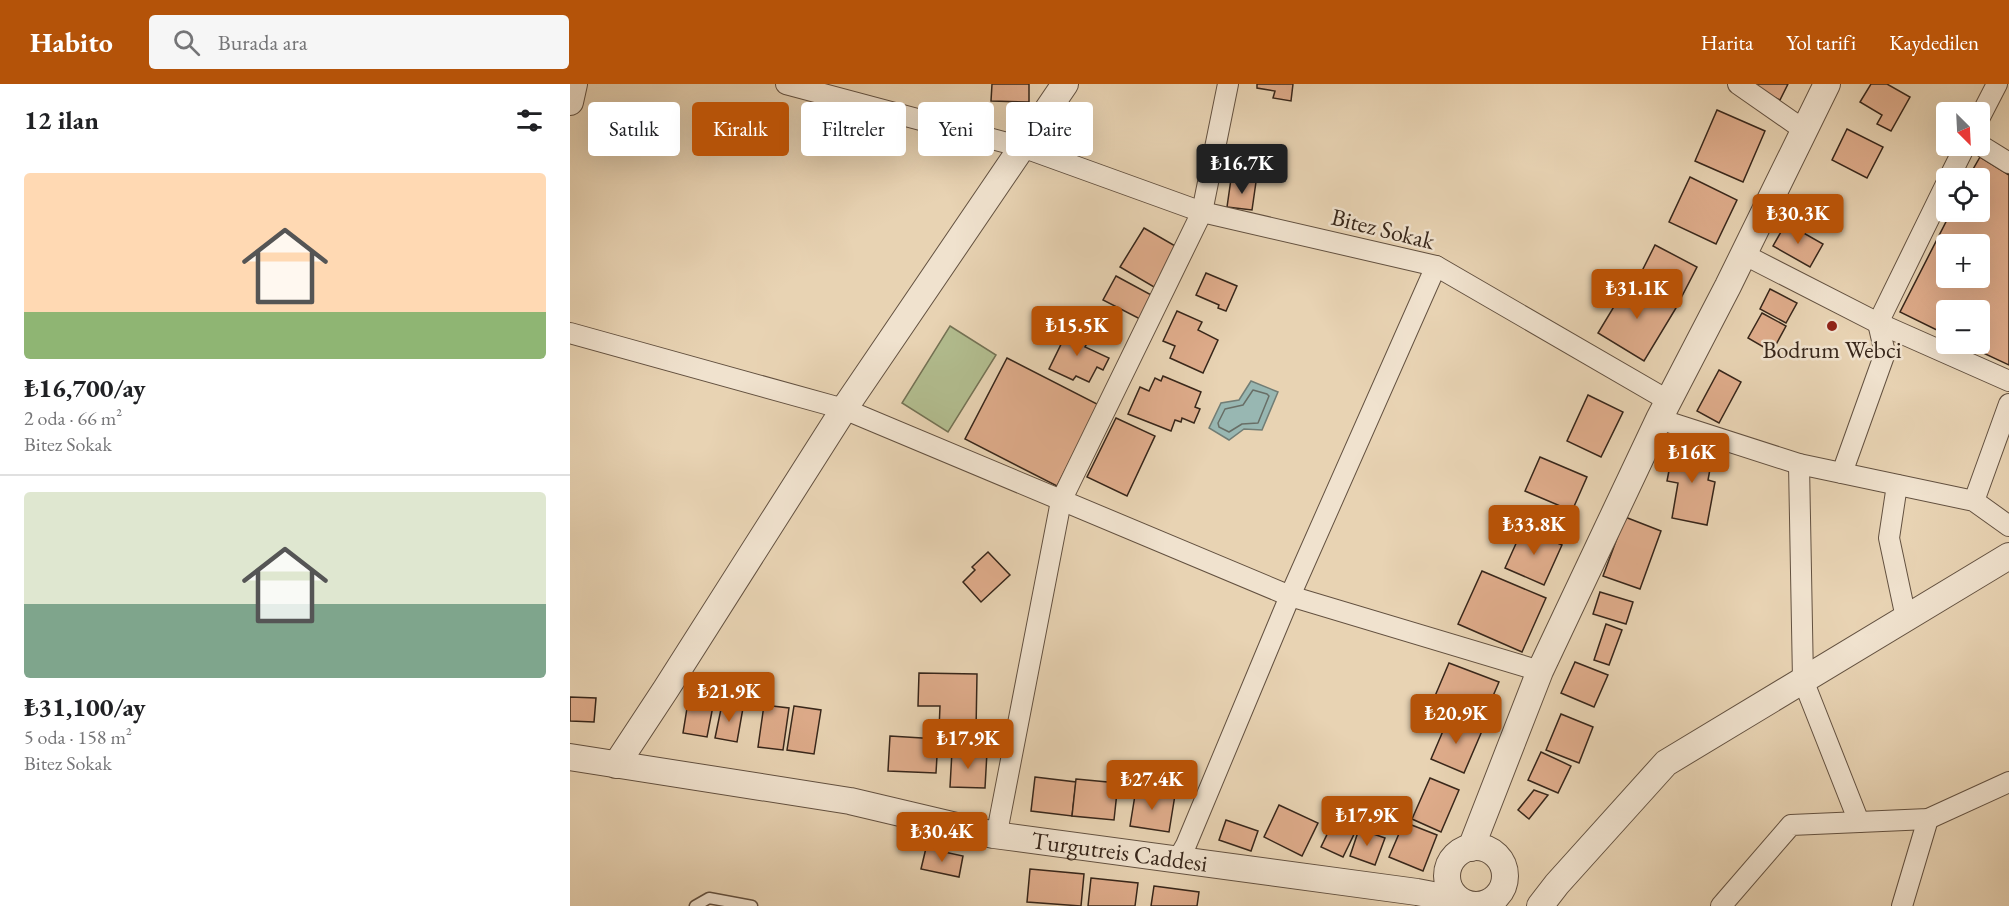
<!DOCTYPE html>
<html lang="tr">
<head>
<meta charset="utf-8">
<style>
	:root { --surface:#fff; --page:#f6f6f6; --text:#202124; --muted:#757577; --line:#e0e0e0; --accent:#b45309 }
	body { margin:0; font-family:"EB Garamond",serif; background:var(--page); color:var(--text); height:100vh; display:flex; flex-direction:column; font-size:22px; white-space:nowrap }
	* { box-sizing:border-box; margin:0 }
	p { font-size:20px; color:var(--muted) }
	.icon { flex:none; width:33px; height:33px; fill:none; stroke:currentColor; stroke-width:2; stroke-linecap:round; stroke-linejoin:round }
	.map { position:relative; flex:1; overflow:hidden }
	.sheet { display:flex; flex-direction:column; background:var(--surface); width:570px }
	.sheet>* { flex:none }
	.banner { position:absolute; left:18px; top:18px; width:570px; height:54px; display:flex; gap:12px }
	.needle { width:39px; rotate:156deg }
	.buttons { position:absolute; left:1366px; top:18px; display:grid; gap:12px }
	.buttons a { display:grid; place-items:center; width:54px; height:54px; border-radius:6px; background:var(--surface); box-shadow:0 6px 24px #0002; font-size:30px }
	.price { position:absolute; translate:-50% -51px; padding:0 14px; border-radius:6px; background:var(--accent); color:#fff; font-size:20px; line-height:39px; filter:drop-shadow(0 2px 3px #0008) }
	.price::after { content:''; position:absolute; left:50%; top:36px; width:18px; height:14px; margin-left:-9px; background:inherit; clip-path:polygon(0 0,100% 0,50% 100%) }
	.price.active { background:#222; color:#fff }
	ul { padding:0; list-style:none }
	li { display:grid; align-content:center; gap:12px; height:318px; padding:0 24px }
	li+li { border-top:2px solid var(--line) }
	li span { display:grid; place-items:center; height:186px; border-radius:6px; color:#555 }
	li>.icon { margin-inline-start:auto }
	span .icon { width:108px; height:108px; fill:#fffc; stroke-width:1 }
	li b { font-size:26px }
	h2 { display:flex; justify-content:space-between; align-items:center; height:72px; padding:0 24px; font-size:26px }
	.pill { padding:0 21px; border-radius:6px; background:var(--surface); box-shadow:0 6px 24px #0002; font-size:21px; line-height:54px }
	.pill.active { background:var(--accent); color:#fff }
	header { display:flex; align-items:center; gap:36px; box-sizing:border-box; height:84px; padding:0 30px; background:var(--accent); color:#fff }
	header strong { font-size:28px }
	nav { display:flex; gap:33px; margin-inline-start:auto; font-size:21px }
	.search { width:420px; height:54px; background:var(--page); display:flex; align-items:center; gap:15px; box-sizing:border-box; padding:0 21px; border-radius:6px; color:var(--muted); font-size:22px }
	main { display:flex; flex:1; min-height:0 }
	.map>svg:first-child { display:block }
</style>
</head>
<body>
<header>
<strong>Habito</strong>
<div class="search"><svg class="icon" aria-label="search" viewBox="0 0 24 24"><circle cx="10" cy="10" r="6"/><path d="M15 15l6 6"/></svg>Burada ara</div>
<nav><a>Harita</a><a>Yol tarifi</a><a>Kaydedilen</a></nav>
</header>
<main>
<section class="sheet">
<h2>12 ilan<svg class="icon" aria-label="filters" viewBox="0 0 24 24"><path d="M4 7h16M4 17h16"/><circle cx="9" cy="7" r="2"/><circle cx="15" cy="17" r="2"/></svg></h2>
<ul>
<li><span style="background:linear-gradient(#ffd9b3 75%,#8fb573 0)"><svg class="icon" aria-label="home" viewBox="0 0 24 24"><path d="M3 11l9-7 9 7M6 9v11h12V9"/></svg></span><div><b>₺16,700/ay</b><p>2 oda · 66 m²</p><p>Bitez Sokak</p></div></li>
<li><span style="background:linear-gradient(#dfe7d0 60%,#7fa58c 0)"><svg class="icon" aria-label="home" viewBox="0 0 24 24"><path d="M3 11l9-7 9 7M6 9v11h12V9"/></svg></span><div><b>₺31,100/ay</b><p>5 oda · 158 m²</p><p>Bitez Sokak</p></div></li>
</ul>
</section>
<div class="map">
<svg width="1439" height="822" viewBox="0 0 1439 822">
	<rect width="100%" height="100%" fill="#e8d3b3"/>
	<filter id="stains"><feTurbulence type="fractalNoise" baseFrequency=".00333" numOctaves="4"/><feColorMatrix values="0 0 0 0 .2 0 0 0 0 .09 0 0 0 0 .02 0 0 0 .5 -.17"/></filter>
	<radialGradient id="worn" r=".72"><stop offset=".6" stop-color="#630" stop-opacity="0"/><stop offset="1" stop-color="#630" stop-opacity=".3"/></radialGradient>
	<polygon fill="#b2bd8f" stroke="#747254" stroke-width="1.5" points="380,242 426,271 378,348 332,319"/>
	<polygon fill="#98b7b2" stroke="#717d75" stroke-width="1.5" points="681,297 708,308 692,346 674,345 659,356 639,344 651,319 669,316"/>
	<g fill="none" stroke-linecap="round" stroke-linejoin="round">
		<polygon stroke="#686e66" stroke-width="1.5" points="683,306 697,310 699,312 688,339 672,340 659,348 649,343 648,339 655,325 673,321"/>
	</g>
	<g fill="#dfac8b" stroke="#37261a" stroke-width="1.5" fill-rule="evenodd">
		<polygon points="422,0 459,0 459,18 421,17"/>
		<polygon points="687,0 723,0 721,17 703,14 705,7 687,4"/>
		<polygon points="1177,0 1218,0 1210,16"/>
		<polygon points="1301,0 1317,0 1340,13 1321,47 1307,40 1312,31 1290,18"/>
		<polygon points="1147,26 1195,47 1173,98 1125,77"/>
		<polygon points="1277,45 1313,63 1297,94 1262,76"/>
		<path d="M1410,73l29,18v190l-45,-21h16v-34h-33v25l-47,-23 51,-100h29v-34h-12zM1377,160h33v34h-33z"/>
		<polygon points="1120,93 1167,116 1146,160 1099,138"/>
		<polygon points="661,95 686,98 682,126 657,123"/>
		<polygon points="1216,139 1253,160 1240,183 1203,162"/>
		<polygon points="574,144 607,163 584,203 550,183"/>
		<polygon points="1085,161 1127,183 1111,214 1069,193"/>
		<polygon points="636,189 667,202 656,227 648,224 649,221 626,211"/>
		<polygon points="546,192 585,213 572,236 533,216"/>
		<polygon points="1060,196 1106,224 1074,277 1028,249"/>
		<polygon points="1200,205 1227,219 1216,239 1190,225"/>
		<polygon points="607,227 632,238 628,246 648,256 633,289 600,274 605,262 593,257"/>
		<polygon points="1192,229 1216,242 1202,268 1178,254"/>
		<polygon points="500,242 521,252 515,263 539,274 533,286 527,283 519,298 506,292 503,296 479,285"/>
		<polygon points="437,274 529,321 487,402 395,355"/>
		<polygon points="1149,286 1171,298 1149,339 1127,327"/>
		<polygon points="593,292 631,308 625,323 630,325 624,339 612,334 611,338 605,336 601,347 558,330 570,303 579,307 585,294 591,297"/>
		<polygon points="1018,311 1053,328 1031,373 997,357"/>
		<polygon points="546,334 585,352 557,412 517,393"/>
		<polygon points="1104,361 1143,369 1138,396 1145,398 1137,441 1102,434 1108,399 1097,397"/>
		<polygon points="970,373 1017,393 1002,427 955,407"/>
		<polygon points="1055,433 1091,447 1070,505 1033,492"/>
		<polygon points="953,444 992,461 974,501 935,484"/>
		<polygon points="418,468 440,491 411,518 393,498 405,486 402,483"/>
		<polygon points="912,487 976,514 952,568 888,540"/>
		<polygon points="1030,508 1063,518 1056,540 1023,530"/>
		<polygon points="1036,540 1052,546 1039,581 1024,576"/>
		<polygon points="1005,578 1038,591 1024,623 991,609"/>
		<polygon points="879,579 929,598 917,626 901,620 896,633 862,619"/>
		<polygon points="349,589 407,590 406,647 369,646 370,622 348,622"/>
		<polygon points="0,613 26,614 24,638 0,637"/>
		<polygon points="118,618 143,622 137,653 113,649"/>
		<polygon points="152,620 173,624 167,658 145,654"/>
		<polygon points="194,621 219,624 213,666 188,663"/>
		<polygon points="224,622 251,626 244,670 217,666"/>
		<polygon points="991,630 1023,643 1009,679 976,666"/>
		<polygon points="879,633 912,647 894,689 861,675"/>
		<polygon points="320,652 368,655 366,689 318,687"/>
		<polygon points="382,667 417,668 415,704 380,703"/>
		<polygon points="971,668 1001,682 988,709 958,696"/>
		<polygon points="465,693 506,698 502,732 461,727"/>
		<polygon points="860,694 889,706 871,748 842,735"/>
		<polygon points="506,695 548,699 544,736 502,732"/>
		<polygon points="566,705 605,711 599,748 560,742"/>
		<polygon points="964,706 978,711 959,735 948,726"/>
		<polygon points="709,721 748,739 732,772 694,753"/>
		<polygon points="766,732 788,742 773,773 751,763"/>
		<polygon points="656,736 688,747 681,767 649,756"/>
		<polygon points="834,738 867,751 853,787 819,773"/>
		<polygon points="789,745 815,754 805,781 780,772"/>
		<polygon points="356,764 393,772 389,793 351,785"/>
		<polygon points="460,785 514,790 511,822 457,818"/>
		<polygon points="521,794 568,799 565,822 518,822"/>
		<polygon points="584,802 629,808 627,822 581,822"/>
	</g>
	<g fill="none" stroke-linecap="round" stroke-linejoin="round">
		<defs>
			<polyline id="service" points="125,822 139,814 182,822"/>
			<g id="minor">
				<polyline points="216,0 452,63 632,128 866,182 1099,317"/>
				<polyline points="1168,0 1234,46"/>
				<polyline points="1410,33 1427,0"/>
				<polyline points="1410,61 1439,79"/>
				<polyline points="1379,94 1395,62"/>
				<polyline points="1173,170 1308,239 1439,297"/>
				<polyline points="0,249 274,325 720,512 970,587"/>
				<polyline points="1089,335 1229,380 1404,417 1439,442"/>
				<polyline points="1229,380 1233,596 1289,738"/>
				<polyline points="1272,389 1315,269 1308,239 1377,98"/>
				<polyline points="1327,401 1319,454 1336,534"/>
				<polyline points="1404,417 1439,320"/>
				<polyline points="424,751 429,738 491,417 632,128 658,0"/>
				<polyline points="608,775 616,761 720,512 866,182"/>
				<polyline points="1151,822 1221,741 1358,735 1439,698"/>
				<polyline points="1332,822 1358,735"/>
			</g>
			<g id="tertiary">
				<polyline points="0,18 4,0"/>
				<path id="s1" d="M0,673l280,44 144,34 423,57 42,8"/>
				<polyline points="46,681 96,605 274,325 495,0"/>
				<circle cx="906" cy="792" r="29"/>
				<polyline points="901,764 970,587 1089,335 1158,202 1257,0"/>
				<polyline points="970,822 987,800 1096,679 1439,472"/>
			</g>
		</defs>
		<use href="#service" stroke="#635140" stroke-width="13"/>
		<use href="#minor" stroke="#635140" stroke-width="22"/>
		<use href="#tertiary" stroke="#635140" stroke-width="28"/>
		<use href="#service" stroke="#f0e2ce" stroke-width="10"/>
		<use href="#minor" stroke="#f0e2ce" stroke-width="20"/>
		<use href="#tertiary" stroke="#f0e2ce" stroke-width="26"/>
	</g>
	<circle fill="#8f2418" stroke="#f0e2ce" stroke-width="2" cx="1262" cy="242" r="6"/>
	<g text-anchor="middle" stroke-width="5" stroke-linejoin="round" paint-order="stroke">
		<g font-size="24" fill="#37261a" stroke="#f0e2ce">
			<text transform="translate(813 145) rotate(14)" y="8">Bitez Sokak</text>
			<text dy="8" stroke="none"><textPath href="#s1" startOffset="558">Turgutreis Caddesi</textPath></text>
		</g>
		<g font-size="24" fill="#37261a" stroke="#f0e2ce">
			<text x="1262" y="274">Bodrum Webci</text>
		</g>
	</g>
	<rect width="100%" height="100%" filter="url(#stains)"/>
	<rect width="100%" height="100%" fill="url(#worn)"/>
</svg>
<div class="buttons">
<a><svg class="needle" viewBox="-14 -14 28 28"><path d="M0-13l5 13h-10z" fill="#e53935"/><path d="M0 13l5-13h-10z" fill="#757577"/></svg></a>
<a><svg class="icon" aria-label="locate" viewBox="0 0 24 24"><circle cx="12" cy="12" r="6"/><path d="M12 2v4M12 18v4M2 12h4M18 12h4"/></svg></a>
<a>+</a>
<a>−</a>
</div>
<b class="price active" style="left:672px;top:111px">₺16.7K</b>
<b class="price" style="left:1228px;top:161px">₺30.3K</b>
<b class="price" style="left:1067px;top:236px">₺31.1K</b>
<b class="price" style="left:507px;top:273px">₺15.5K</b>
<b class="price" style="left:1122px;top:400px">₺16K</b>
<b class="price" style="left:964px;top:472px">₺33.8K</b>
<b class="price" style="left:159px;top:639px">₺21.9K</b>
<b class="price" style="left:886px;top:661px">₺20.9K</b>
<b class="price" style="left:398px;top:686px">₺17.9K</b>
<b class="price" style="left:582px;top:727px">₺27.4K</b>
<b class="price" style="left:797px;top:763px">₺17.9K</b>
<b class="price" style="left:372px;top:779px">₺30.4K</b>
<div class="banner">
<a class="pill">Satılık</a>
<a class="pill active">Kiralık</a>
<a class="pill">Filtreler</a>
<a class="pill">Yeni</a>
<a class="pill">Daire</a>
</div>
</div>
</main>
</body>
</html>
